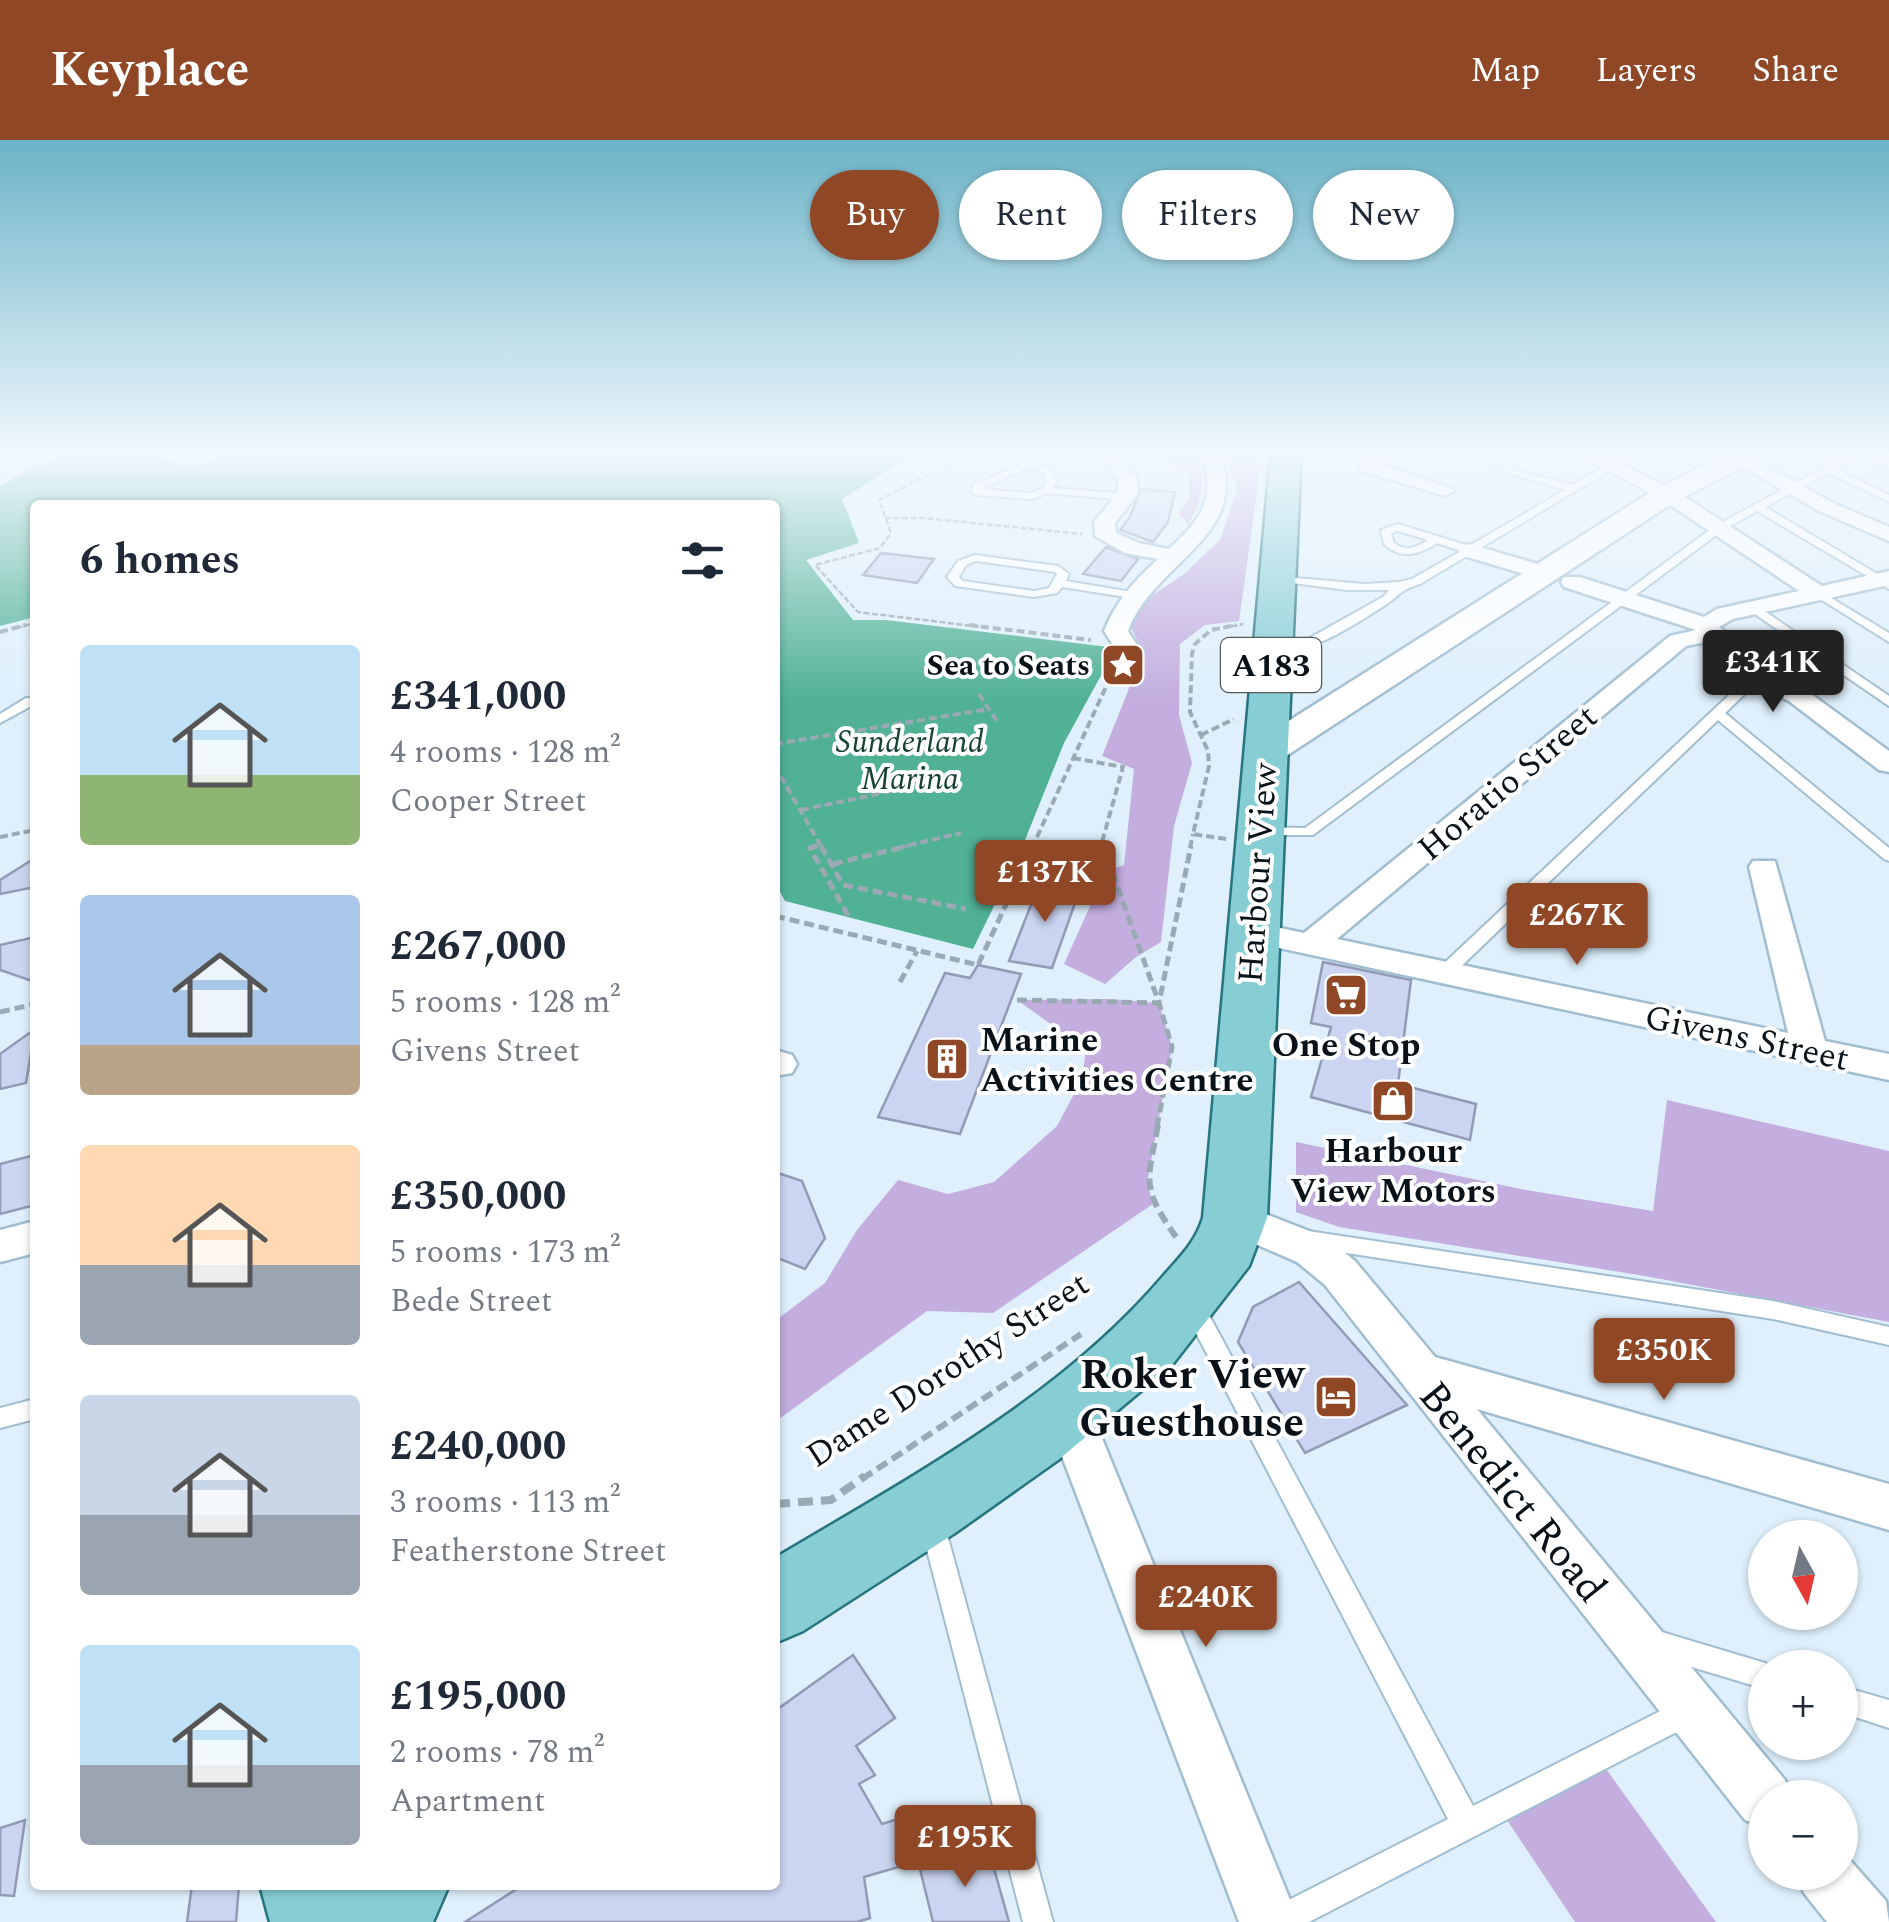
<!DOCTYPE html>
<html lang="en">
<head>
<meta charset="utf-8">
<style>
	:root { --surface:#fff; --page:#f2f2f3; --text:#1f2937; --muted:#747a83; --accent:#8f4726 }
	body { margin:0; font-family:Spectral,serif; background:var(--page); color:var(--text); height:100vh; display:flex; flex-direction:column; font-size:38px; white-space:nowrap }
	* { box-sizing:border-box; margin:0 }
	p { font-size:32px; color:var(--muted) }
	.icon { flex:none; width:55px; height:55px; fill:none; stroke:currentColor; stroke-width:2; stroke-linecap:round; stroke-linejoin:round }
	.map { position:relative; flex:1; overflow:hidden }
	.details { position:absolute; left:30px; top:360px; width:750px; height:1390px; display:flex; flex-direction:column; background:var(--surface); border-radius:10px; box-shadow:0 2px 8px #0004 }
	.details>* { flex:none }
	.top-card { position:absolute; left:810px; top:30px; width:928px; height:90px; display:flex; gap:20px }
	.needle { width:65px; rotate:172deg }
	.tools { position:absolute; left:1748px; top:1380px; display:grid; gap:20px }
	.tools a { display:grid; place-items:center; width:110px; height:110px; border-radius:50%; background:var(--surface); box-shadow:0 2px 8px #0004; font-size:50px }
	.price { position:absolute; translate:-50% -85px; padding:0 22px; border-radius:10px; background:var(--accent); color:#fff; font-size:32px; line-height:65px; filter:drop-shadow(0 2px 5px #0008) }
	.price::after { content:''; position:absolute; left:50%; top:60px; width:30px; height:22px; margin-left:-15px; background:inherit; clip-path:polygon(0 0,100% 0,50% 100%) }
	.price.selected { background:#222; color:#fff }
	ul { padding:0; list-style:none }
	li { display:flex; align-items:center; gap:30px; height:250px; padding:0 50px }
	li span { display:grid; place-items:center; flex:none; width:280px; height:200px; border-radius:10px; color:#555 }
	li>.icon { margin-inline-start:auto }
	span .icon { width:120px; height:120px; fill:#fffc; stroke-width:1 }
	li b { font-size:42px }
	h2 { display:flex; justify-content:space-between; align-items:center; height:120px; padding:0 50px; font-size:42px }
	.chip { padding:0 35px; border-radius:45px; background:var(--surface); box-shadow:0 2px 8px #0004; font-size:35px; line-height:90px }
	.chip.selected { background:var(--accent); color:#fff }
	header { display:flex; align-items:center; gap:60px; box-sizing:border-box; height:140px; padding:0 50px; background:var(--accent); color:#fff }
	header strong { font-size:48px }
	nav { display:flex; gap:55px; margin-inline-start:auto; font-size:35px }
	.map>svg:first-child { display:block }
</style>
</head>
<body>
<header>
<strong>Keyplace</strong>
<nav><a>Map</a><a>Layers</a><a>Share</a></nav>
</header>
<div class="map">
<svg width="1889" height="1782" viewBox="0 0 1889 1782">
	<rect width="100%" height="100%" fill="#dff0fc"/>
	<g fill="#c3aedf">
		<path d="M1132,312h62c15,26 9,48 -6,72l-10,-12 11,-12v-25l-14,-10z"/>
		<polygon points="1226,312 1258,312 1257,352 1239,481 1205,485 1180,504 1179,575 1192,623 1174,686 1161,802 1136,817 1105,844 1064,824 1101,742 1100,733 1124,725 1134,629 1102,616 1128,551 1140,506 1129,483 1144,461 1184,434 1220,400 1237,350"/>
		<polygon points="1109,859 1159,863 1172,907 1147,1043 1153,1064 993,1173 927,1171 775,1282 775,1181 825,1143 857,1090 898,1040 948,1054 994,1042 1057,986 1082,939 1086,909 1017,860"/>
		<polygon points="1667,960 1889,1011 1889,1182 1645,1136 1339,1087 1296,1072 1296,1002 1526,1050 1653,1071"/>
		<polygon points="1596,1615 1716,1782 1575,1782 1499,1668"/>
	</g>
	<path fill="#50b195" d="M66,312h101l-5,6c23,12 47,7 67,-6h688l-75,47 17,44 -53,17 47,60h33l230,28 -52,95 -45,112 -46,94 -188,-48 -10,-18v-378h-740v112l-35,9v-141z"/>
	<g fill="#cbd5f1" stroke="#929ab5" stroke-width="2.5">
		<polygon points="1141,349 1175,352 1168,382 1153,402 1120,390 1130,377"/>
		<polygon points="1106,407 1138,419 1121,441 1083,434"/>
		<polygon points="881,413 934,419 917,443 863,435"/>
		<polygon points="35,718 35,747 0,754 0,740"/>
		<polygon points="1040,742 1080,749 1052,828 1009,821"/>
		<polygon points="35,797 35,842 0,830 0,805"/>
		<polygon points="1323,822 1411,840 1398,944 1476,964 1470,1000 1311,957 1331,887 1311,883"/>
		<polygon points="978,825 1021,834 960,994 878,977 945,833 970,838"/>
		<polygon points="35,889 26,943 0,949 0,914"/>
		<polygon points="35,1015 31,1066 0,1074 0,1024"/>
		<polygon points="775,1032 802,1041 825,1098 805,1129 775,1117"/>
		<polygon points="1299,1142 1407,1265 1305,1313 1238,1202 1253,1167"/>
		<polygon points="853,1515 895,1578 856,1606 875,1635 859,1644 882,1684 904,1677 916,1722 864,1737 870,1778 857,1782 465,1782 523,1745 775,1745 775,1571"/>
		<polygon points="25,1680 14,1756 0,1755 0,1688"/>
		<polygon points="988,1707 1009,1782 933,1782 920,1729"/>
		<polygon points="192,1745 239,1745 236,1782 187,1782"/>
	</g>
	<g fill="none" stroke-linecap="round" stroke-linejoin="round">
		<defs>
			<g id="lane">
				<polygon points="924,312 938,312 920,319 915,316"/>
				<path d="M1630,312h11l-221,132c-18,5 -19,10 -33,20 -25,16 -94,62 -120,47l6,-4 22,-1 88,-49 6,-7h-42l-70,-9 -4,-1v-4l92,8 34,-2 13,-3 49,-28 -24,-8c-18,12 -36,17 -53,1l-3,-14 17,-6 71,22 96,-56 -75,-22v-4l83,21zM1398,391l30,9c-12,8 -22,12 -34,3l-3,-10z"/>
				<polygon points="1853,312 1865,312 1836,329 1889,355 1889,362 1829,333 1765,367 1889,441 1889,449 1757,371 1723,390 1313,695 1260,695 1253,691 1260,687 1305,688 1715,386"/>
				<path d="M1026,322l23,6 8,12 -4,8 74,6 5,3 -5,3 -79,-7 -16,6 -56,-4 -5,-3 2,-7zM1029,327l13,5 5,8 -4,8 -12,5 -50,-4z"/>
				<path d="M975,415l83,11 11,8 -3,7 66,11 6,3 -6,3 -70,-11 -5,6 -23,4 -79,-11 -8,-9 11,-16zM976,421l79,11 2,2 -8,14 -15,3 -71,-10 -4,-4 7,-12z"/>
				<polygon points="1818,450 1889,493 1889,502 1814,455 1812,453"/>
				<polygon points="1749,466 1757,466 1889,556 1889,566 1749,470"/>
				<polygon points="1766,537 1770,538 1770,544 1752,547 1725,573 1889,708 1889,721 1884,719 1718,580 1450,837 1438,837 1436,833 1438,829 1744,541"/>
				<polygon points="26,558 35,558 35,564 0,583 0,574"/>
				<polygon points="1308,1091 1773,1161 1889,1187 1889,1205 1773,1179 1308,1107 1301,1105 1298,1099 1301,1093"/>
				<polygon points="1193,1157 1201,1160 1473,1666 1686,1558 1696,1562 1700,1572 1696,1582 1309,1782 1263,1782 1267,1771 1448,1679 1182,1166 1185,1160"/>
				<polygon points="35,1259 35,1279 0,1288 0,1268"/>
				<polygon points="932,1371 941,1375 944,1383 1053,1782 1023,1782 920,1383 923,1375"/>
				<polygon points="1655,1490 1765,1523 1775,1528 1765,1528 1765,1549 1655,1516 1646,1512 1642,1503 1646,1494"/>
				<polygon points="1840,1546 1889,1560 1889,1588 1840,1572"/>
			</g>
			<g id="street">
				<path d="M1094,312h21l22,26v17l-22,28 1,10 23,10 30,6c34,-32 48,-51 32,-97h18c34,84 -66,110 -91,179l9,14 -12,7 -9,-2 -12,-19c12,-30 30,-50 54,-72l-33,-6 -30,-17 -1,-14c32,-39 33,-33 0,-70z"/>
				<polygon points="1381,312 1405,312 1384,325 1455,350 1445,356 1360,330 1360,322"/>
				<polygon points="1573,312 1596,312 1674,350 1822,446 1889,431 1889,445 1733,479 1719,487 1765,521 1775,536 1807,551 1889,611 1889,632 1879,630 1789,561 1757,546 1747,531 1706,502 1686,506 1337,799 1788,893 1749,727 1753,721 1775,721 1825,901 1889,914 1889,940 1252,802 1241,799 1236,792 1241,785 1252,782 1304,793 1670,496 1696,490 1564,447 1561,442 1564,437 1580,437 1704,477 1717,469 1799,451 1660,358"/>
				<polygon points="1741,312 1833,363 1889,387 1889,401 1819,371 1734,322 1734,314"/>
				<polygon points="1855,312 1889,316 1889,329 1857,316"/>
				<polygon points="1469,404 1552,428 1555,433 1544,440 1461,415 1458,410"/>
				<polygon points="775,910 792,915 797,924 792,933 775,936"/>
				<polygon points="1235,1062 1327,1098 1355,1121 1435,1217 1889,1344 1889,1390 1477,1269 1785,1640 1792,1658 1765,1658 1765,1688 1745,1680 1325,1145 1297,1122 1221,1089 1215,1078 1221,1067"/>
				<polygon points="35,1081 35,1113 0,1122 0,1090"/>
				<polygon points="1067,1249 1083,1255 1090,1269 1299,1782 1239,1782 1044,1269 1051,1255"/>
				<polygon points="1840,1709 1886,1761 1889,1782 1827,1782 1804,1753 1796,1732 1840,1732"/>
			</g>
			<polygon id="secondary" points="1731,312 1765,312 1761,318 1674,362 1280,620 1266,624 1252,620 1247,612 1252,604 1654,350"/>
			<g id="primary">
				<path d="M1271,312h30l-34,766 -18,48 -77,99 -114,95 -103,73 -152,98 -28,12v-85c136,-81 286,-161 390,-284 16,-18 31,-33 38,-56z"/>
				<polygon points="260,1745 449,1745 433,1782 270,1782"/>
			</g>
		</defs>
		<use href="#lane" stroke="#a1bdd0" stroke-width="4"/>
		<use href="#street" stroke="#a1bdd0" stroke-width="5"/>
		<use href="#secondary" stroke="#a1bdd0" stroke-width="5"/>
		<use href="#primary" stroke="#26757f" stroke-width="5"/>
		<g stroke="#9aa9b3" stroke-width="2.5" stroke-dasharray="6 2.5" stroke-linecap="butt">
			<polyline points="944,327 977,312"/>
			<polyline points="929,334 879,360 891,393 880,408 815,425 858,472 990,488"/>
			<polyline points="885,378 923,378 1082,394"/>
			<polyline points="16,488 35,483"/>
			<polyline points="1223,488 1243,484"/>
		</g>
		<g stroke="#9aa9b3" stroke-width="4" stroke-dasharray="8 4" stroke-linecap="butt">
			<polyline points="969,485 1091,500"/>
			<polyline points="0,492 26,485"/>
			<polyline points="979,554 998,583"/>
			<polyline points="1201,595 1234,579"/>
			<polyline points="775,604 989,569"/>
			<polyline points="1073,618 1123,627 1102,702 1104,708"/>
			<polyline points="775,626 822,708"/>
			<polyline points="801,670 959,637"/>
			<polyline points="0,697 35,690"/>
			<polyline points="1226,699 1193,694 1209,626 1208,611 1190,572 1192,514 1195,504 1211,490 1236,485"/>
			<polyline points="810,708 820,705"/>
			<polyline points="897,708 961,693"/>
			<polyline points="1032,708 1116,525"/>
			<polyline points="1190,708 1193,694"/>
		</g>
		<g stroke="#9aa9b3" stroke-width="5" stroke-dasharray="10 5" stroke-linecap="butt">
			<polyline points="817,706 810,708 849,777"/>
			<polyline points="821,706 843,745 966,769"/>
			<polyline points="833,724 908,706"/>
			<polyline points="775,776 978,825 1033,706"/>
			<polyline points="900,842 917,811"/>
			<polyline points="1017,860 1159,863 1103,706"/>
			<polyline points="0,872 35,864"/>
			<polyline points="1157,987 1172,907 1159,863 1191,706"/>
		</g>
		<g stroke="#9aa9b3" stroke-width="6" stroke-dasharray="12 6" stroke-linecap="butt">
			<path d="M1158,985c-11,57 -17,62 18,112"/>
			<polyline points="862,1339 1081,1194"/>
		</g>
		<polyline stroke="#9aa9b3" stroke-width="8" stroke-dasharray="15 8" stroke-linecap="butt" points="775,1364 831,1360 865,1336"/>
		<use href="#lane" fill="#fff" fill-rule="evenodd"/>
		<use href="#street" fill="#fff" fill-rule="evenodd"/>
		<use href="#secondary" fill="#fff" fill-rule="evenodd"/>
		<use href="#primary" fill="#86cdd4" fill-rule="evenodd"/>
	</g>
	<linearGradient id="sky" x2="0" y2="1"><stop stop-color="#6bb3c7"/><stop offset="0.56" stop-color="#f1f8fe"/><stop offset="1" stop-color="#f1f8fe" stop-opacity="0"/></linearGradient>
	<rect width="1889" height="561" fill="url(#sky)"/>
	<defs>
		<symbol id="sight-square" viewBox="-11 -11 22 22"><rect x="-9" y="-9" width="18" height="18" rx="4" fill="#8f4726" stroke="#fff"/><path d="M0-6L1.8-2.2L6-1.7L2.9 1.2L3.7 5.4L0 3.3L-3.7 5.4L-2.9 1.2L-6-1.7L-1.8-2.2Z" fill="#fff"/></symbol>
		<symbol id="supermarket-square" viewBox="-11 -11 22 22"><rect x="-9" y="-9" width="18" height="18" rx="4" fill="#8f4726" stroke="#fff"/><path d="M-6-5.5h2.5l.6 2H6L4.5 2H-2.5L-4.4-4H-6ZM-1.5 3.2a1.3 1.3 0 1 0 .1 0ZM3 3.2a1.3 1.3 0 1 0 .1 0Z" fill="#fff"/></symbol>
		<symbol id="building-square" viewBox="-11 -11 22 22"><rect x="-9" y="-9" width="18" height="18" rx="4" fill="#8f4726" stroke="#fff"/><path d="M-4-6H4V6H1V3H-1V6H-4ZM-2.5-4.3h1.7v1.8h-1.7ZM.8-4.3h1.7v1.8H.8ZM-2.5-1h1.7V.8h-1.7ZM.8-1h1.7V.8H.8Z" fill="#fff"/></symbol>
		<symbol id="shop-square" viewBox="-11 -11 22 22"><rect x="-9" y="-9" width="18" height="18" rx="4" fill="#8f4726" stroke="#fff"/><path d="M-5-2.5h2.3a2.7 3.5 0 0 1 5.4 0H5L5.5 6h-11ZM-1.5-2.5h3a1.5 2.3 0 0 0-3 0Z" fill="#fff"/></symbol>
		<symbol id="hotel-square" viewBox="-11 -11 22 22"><rect x="-9" y="-9" width="18" height="18" rx="4" fill="#8f4726" stroke="#fff"/><path d="M-6-4.5h1.5V1H6V5H4.5V3h-9V5H-6ZM-4 0a1.8 1.8 0 1 1 3.6 0ZM.5 0V-2.5h3Q6-2.5 6 0Z" fill="#fff"/></symbol>
	</defs>
	<g fill-rule="evenodd">
		<use href="#sight-square" x="1098" y="500" width="50" height="50"/>
		<use href="#supermarket-square" x="1321" y="830" width="50" height="50"/>
		<use href="#building-square" x="922" y="894" width="50" height="50"/>
		<use href="#shop-square" x="1368" y="936" width="50" height="50"/>
		<use href="#hotel-square" x="1311" y="1232" width="50" height="50"/>
	</g>
	<g text-anchor="middle" stroke-width="8" stroke-linejoin="round" paint-order="stroke">
		<g font-size="30" font-weight="bold" fill="#081218" stroke="#fff" text-anchor="end">
			<text x="1090" y="535">Sea to Seats</text>
		</g>
		<rect fill="#fff" stroke="#52595d" stroke-width="2.5" x="1221" y="498" width="100" height="54" rx="8"/>
		<g font-size="32" font-weight="bold" fill="#081218">
			<text x="1271" y="536">A183</text>
		</g>
		<g font-size="32" font-style="italic" fill="#174236" stroke="#fff">
			<text x="910" y="612">Sunderland<tspan x="910" dy="37">Marina</tspan></text>
		</g>
		<g font-size="35" fill="#081218" stroke="#fff">
			<text transform="translate(1507 642) rotate(-40)" y="12">Horatio Street</text>
			<text transform="translate(1257 733) rotate(-86)" y="12">Harbour View</text>
			<text transform="translate(1747 897) rotate(12)" y="12">Givens Street</text>
			<text transform="translate(947 1229) rotate(-33)" y="12">Dame Dorothy Street</text>
		</g>
		<g font-size="35" font-weight="bold" fill="#081218" stroke="#fff">
			<text x="980" y="911" text-anchor="start">Marine<tspan x="980" dy="40">Activities Centre</tspan></text>
			<text x="1346" y="916">One Stop</text>
			<text x="1393" y="1022">Harbour<tspan x="1393" dy="40">View Motors</tspan></text>
		</g>
		<g font-size="42" font-weight="bold" fill="#081218" stroke="#fff" text-anchor="end">
			<text x="1304" y="1248">Roker View<tspan x="1304" dy="48">Guesthouse</tspan></text>
		</g>
		<g font-size="42" fill="#081218" stroke="#fff">
			<text transform="translate(1514 1351) rotate(51)" y="15">Benedict Road</text>
		</g>
	</g>
</svg>
<div class="tools">
<a><svg class="needle" viewBox="-14 -14 28 28"><path d="M0-13l5 13h-10z" fill="#e53935"/><path d="M0 13l5-13h-10z" fill="#747a83"/></svg></a>
<a>+</a>
<a>−</a>
</div>
<b class="price selected" style="left:1773px;top:575px">£341K</b>
<b class="price" style="left:1045px;top:785px">£137K</b>
<b class="price" style="left:1577px;top:828px">£267K</b>
<b class="price" style="left:1664px;top:1263px">£350K</b>
<b class="price" style="left:1206px;top:1510px">£240K</b>
<b class="price" style="left:965px;top:1750px">£195K</b>
<div class="top-card">
<a class="chip selected">Buy</a>
<a class="chip">Rent</a>
<a class="chip">Filters</a>
<a class="chip">New</a>
</div>
<section class="details">
<h2>6 homes<svg class="icon" aria-label="filters" viewBox="0 0 24 24"><path d="M4 7h16M4 17h16"/><circle cx="9" cy="7" r="2"/><circle cx="15" cy="17" r="2"/></svg></h2>
<ul>
<li><span style="background:linear-gradient(#bfe0f5 65%,#8fb573 0)"><svg class="icon" aria-label="home" viewBox="0 0 24 24"><path d="M3 11l9-7 9 7M6 9v11h12V9"/></svg></span><div><b>£341,000</b><p>4 rooms · 128 m²</p><p>Cooper Street</p></div></li>
<li><span style="background:linear-gradient(#a9c7e8 75%,#b9a48a 0)"><svg class="icon" aria-label="home" viewBox="0 0 24 24"><path d="M3 11l9-7 9 7M6 9v11h12V9"/></svg></span><div><b>£267,000</b><p>5 rooms · 128 m²</p><p>Givens Street</p></div></li>
<li><span style="background:linear-gradient(#ffd9b3 60%,#9aa5b1 0)"><svg class="icon" aria-label="home" viewBox="0 0 24 24"><path d="M3 11l9-7 9 7M6 9v11h12V9"/></svg></span><div><b>£350,000</b><p>5 rooms · 173 m²</p><p>Bede Street</p></div></li>
<li><span style="background:linear-gradient(#c9d6e8 60%,#9aa5b1 0)"><svg class="icon" aria-label="home" viewBox="0 0 24 24"><path d="M3 11l9-7 9 7M6 9v11h12V9"/></svg></span><div><b>£240,000</b><p>3 rooms · 113 m²</p><p>Featherstone Street</p></div></li>
<li><span style="background:linear-gradient(#bfe0f5 60%,#9aa5b1 0)"><svg class="icon" aria-label="home" viewBox="0 0 24 24"><path d="M3 11l9-7 9 7M6 9v11h12V9"/></svg></span><div><b>£195,000</b><p>2 rooms · 78 m²</p><p>Apartment</p></div></li>
</ul>
</section>
</div>
</body>
</html>
